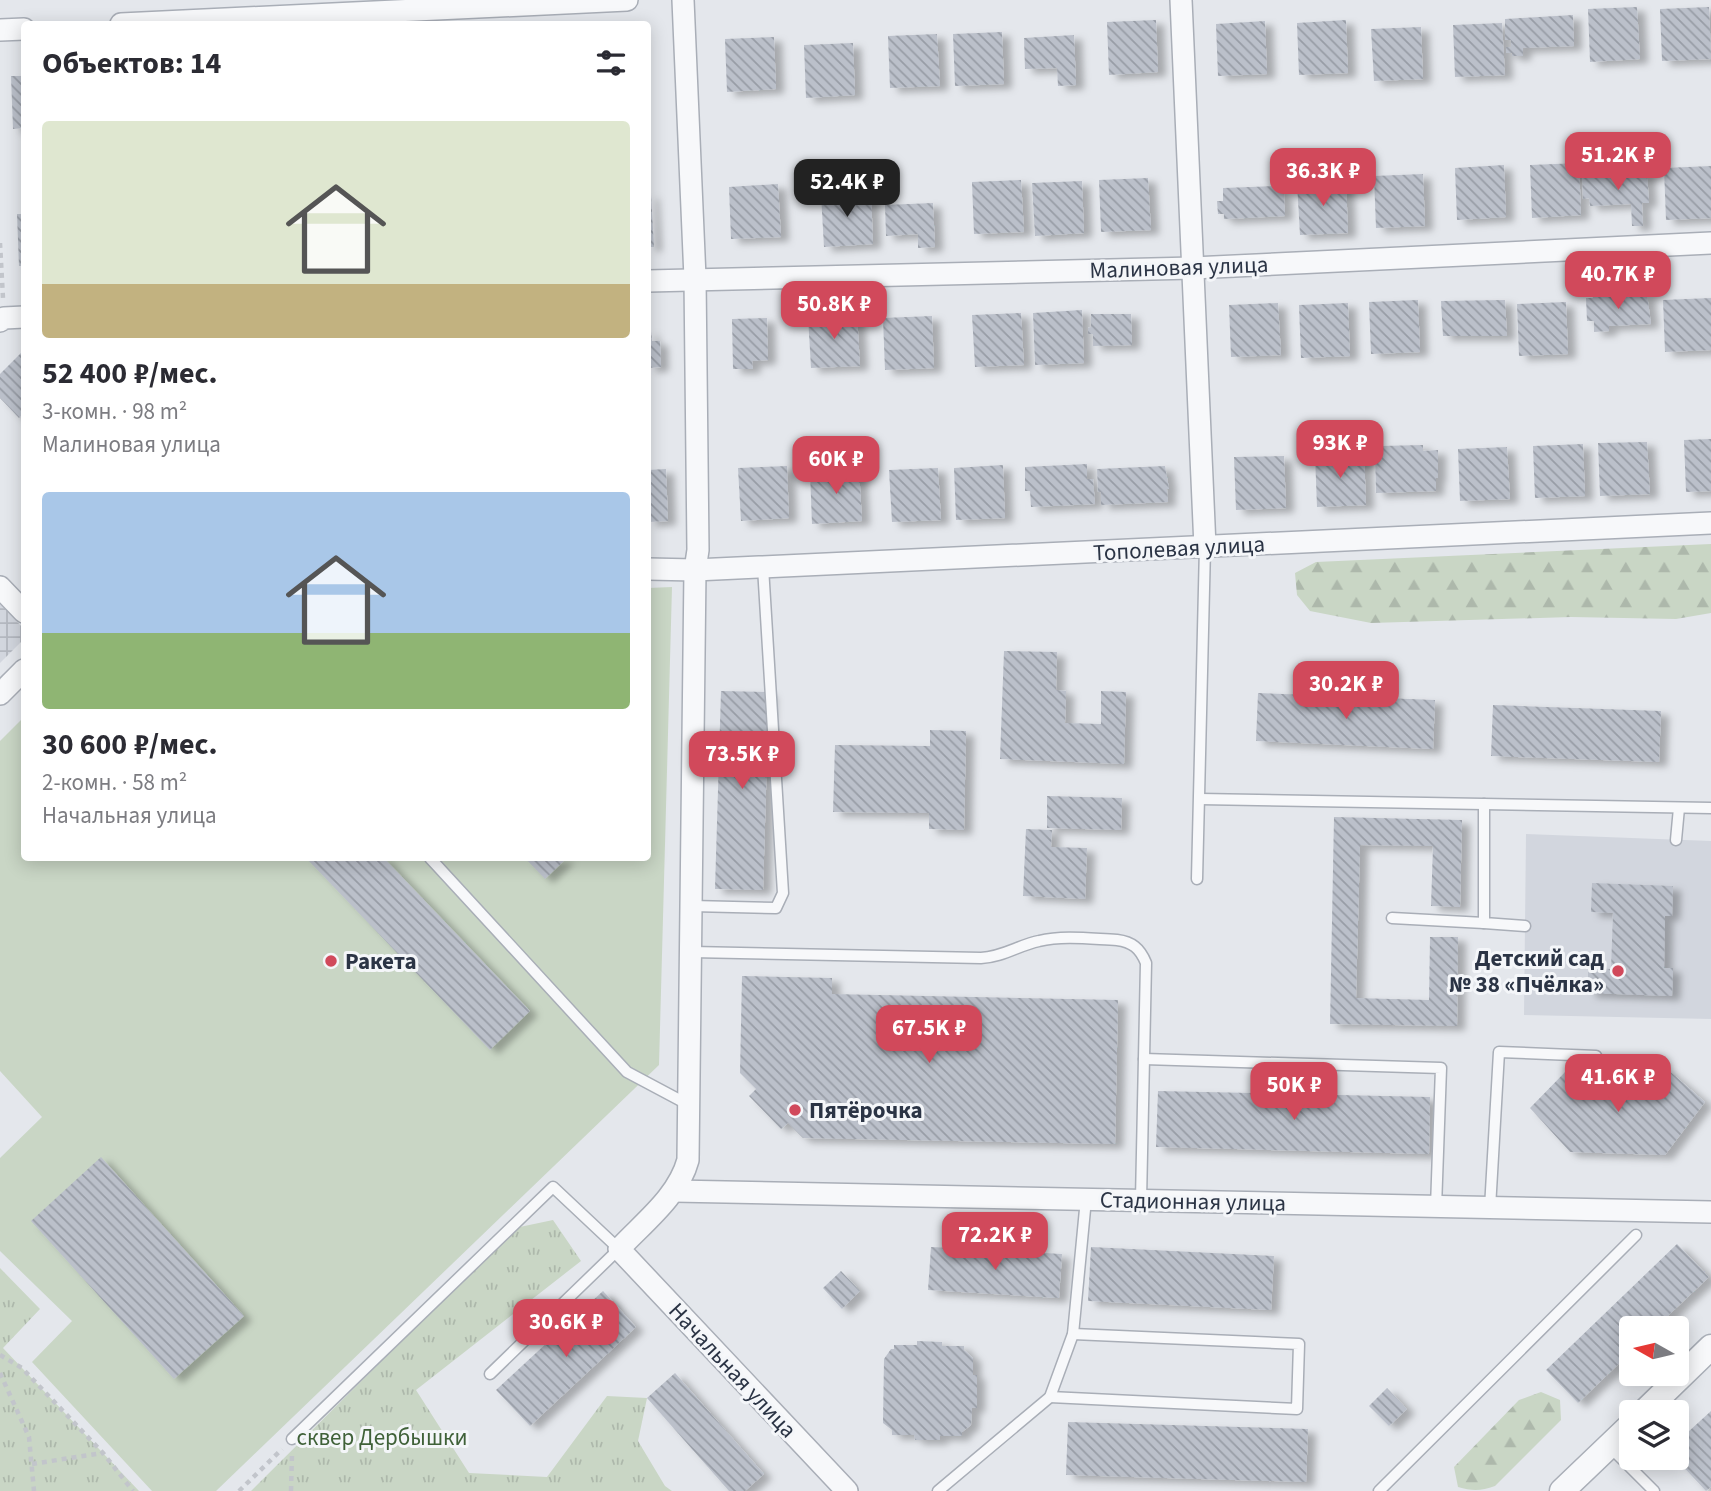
<!DOCTYPE html>
<html lang="ru">
<head>
<meta charset="utf-8">
<style>
	:root { --surface:#fff; --page:#f2f2f3; --text:#2b2b33; --muted:#7c7c81; --accent:#d1495b }
	body { margin:0; font-family:"Source Sans 3",sans-serif; background:var(--page); color:var(--text); height:100vh; display:flex; flex-direction:column; font-size:26px; white-space:nowrap }
	* { box-sizing:border-box; margin:0 }
	p { font-size:23px; color:var(--muted) }
	.icon { flex:none; width:38px; height:38px; fill:none; stroke:currentColor; stroke-width:2; stroke-linecap:round; stroke-linejoin:round }
	.map { position:relative; flex:1; overflow:hidden }
	.panel { position:absolute; left:21px; top:21px; width:630px; height:840px; display:flex; flex-direction:column; background:var(--surface); border-radius:7px; box-shadow:0 4px 18px #0003 }
	.panel>* { flex:none }
	.needle { width:46px; rotate:278deg }
	.tools { position:absolute; left:1619px; top:1316px; display:grid; gap:14px }
	.tools a { display:grid; place-items:center; width:70px; height:70px; border-radius:7px; background:var(--surface); box-shadow:0 4px 18px #0003; font-size:35px }
	.price { position:absolute; translate:-50% -60px; padding:0 16px; border-radius:14px; background:var(--accent); color:#fff; font-size:23px; line-height:46px; filter:drop-shadow(0 2px 4px #0008) }
	.price::after { content:''; position:absolute; left:50%; top:42px; width:21px; height:16px; margin-left:-10px; background:inherit; clip-path:polygon(0 0,100% 0,50% 100%) }
	.price.on { background:#222; color:#fff }
	ul { padding:0; list-style:none }
	li { display:grid; align-content:center; gap:14px; height:371px; padding:0 21px }
	li span { display:grid; place-items:center; height:217px; border-radius:7px; color:#555 }
	li>.icon { margin-inline-start:auto }
	span .icon { width:126px; height:126px; fill:#fffc; stroke-width:1 }
	li b { font-size:30px }
	h2 { display:flex; justify-content:space-between; align-items:center; height:84px; padding:0 21px; font-size:30px }
	.map>svg:first-child { display:block }
</style>
</head>
<body>
<div class="map">
<svg width="1711" height="1491" viewBox="0 0 1711 1491">
	<defs>
		<pattern id="industrial-grid" width="8" height="8" patternUnits="userSpaceOnUse" patternTransform="scale(1.75)"><rect width="8" height="8" fill="#d2d6de"/><path d="M0 4h8M4 0v8" fill="none" stroke="#b4b8c0"/></pattern>
		<pattern id="forest-firs" width="22" height="20" patternUnits="userSpaceOnUse" patternTransform="scale(1.75)"><rect width="22" height="20" fill="#c9d6c5"/><path d="M5 1l3.5 6h-7zM16 11l3.5 6h-7z" fill="#adb8ab"/></pattern>
		<pattern id="park-tufts" width="24" height="20" patternUnits="userSpaceOnUse" patternTransform="scale(1.75)"><rect width="24" height="20" fill="#c9d6c5"/><path d="M3 7l-1-3M5 7V3M7 7l1-3M15 17l-1-3M17 17v-4M19 17l1-3" fill="none" stroke="#adb8ab"/></pattern>
		<pattern id="building-back-hatch" width="6" height="6" patternUnits="userSpaceOnUse" patternTransform="scale(1.75)"><rect width="6" height="6" fill="#bbc0ca"/><path d="M-1 5l2 2M0 0l6 6M5-1l2 2" fill="none" stroke="#989da6"/></pattern>
		<filter id="shadow"><feDropShadow dx="8" dy="4.5" stdDeviation="3.5" flood-color="#0004"/></filter>
	</defs>
	<rect width="100%" height="100%" fill="#e4e7ec"/>
	<polygon fill="#d2d6de" points="1526,834 1711,841 1711,1019 1524,1015"/>
	<polygon fill="url(#industrial-grid)" points="0,604 24,629 24,639 0,663"/>
	<polygon fill="#c9d6c5" points="672,587 659,1065 216,1491 152,1491 32,1362 72,1321 0,1251 0,1158 42,1117 0,1071 0,741 24,717 24,858 648,858 648,588"/>
	<g fill="url(#forest-firs)">
		<polygon points="1711,544 1711,613 1676,619 1571,617 1371,623 1310,611 1297,595 1295,573 1316,562"/>
		<path d="M1541,1392l19,8 1,20 -66,66c-14,5 -23,5 -37,1l-4,-20 65,-67z"/>
	</g>
	<g fill="url(#park-tufts)">
		<polygon points="553,1220 581,1261 416,1390 469,1473 547,1477 607,1396 647,1398 638,1441 665,1486 672,1491 251,1491 515,1228"/>
		<polygon points="0,1268 40,1309 3,1348 139,1491 0,1491"/>
	</g>
	<g fill="url(#building-back-hatch)" filter="url(#shadow)">
		<polygon points="1637,7 1640,59 1590,62 1588,9"/>
		<polygon points="1709,7 1711,59 1662,61 1660,9"/>
		<polygon points="1573,15 1574,46 1523,48 1523,56 1512,56 1512,53 1506,53 1506,47 1511,47 1511,40 1505,40 1505,19"/>
		<polygon points="1156,20 1158,72 1109,75 1107,22"/>
		<polygon points="1346,20 1348,73 1299,75 1297,23"/>
		<polygon points="1265,21 1267,74 1218,76 1216,24"/>
		<polygon points="1502,23 1505,75 1455,77 1453,25"/>
		<polygon points="1421,27 1423,79 1374,81 1371,29"/>
		<polygon points="1002,32 1004,84 955,86 953,34"/>
		<polygon points="937,34 940,86 890,88 888,36"/>
		<polygon points="1074,35 1076,85 1058,86 1057,68 1025,69 1024,38"/>
		<polygon points="774,37 776,89 727,92 725,39"/>
		<polygon points="853,43 855,95 806,98 804,45"/>
		<polygon points="11,76 24,76 24,128 13,129"/>
		<polygon points="1579,163 1581,215 1532,218 1530,165"/>
		<polygon points="1504,165 1506,217 1457,220 1455,168"/>
		<polygon points="1711,166 1711,218 1666,220 1664,168"/>
		<polygon points="1647,172 1649,203 1642,203 1643,226 1632,226 1631,204 1590,206 1589,198 1583,199 1582,175"/>
		<polygon points="1423,174 1425,226 1376,228 1374,176"/>
		<polygon points="1148,178 1151,230 1101,232 1099,180"/>
		<polygon points="1021,180 1024,232 974,234 972,182"/>
		<polygon points="1082,181 1084,233 1035,236 1032,183"/>
		<polygon points="1346,181 1348,233 1300,235 1297,183"/>
		<polygon points="778,184 781,237 731,239 729,187"/>
		<polygon points="1277,186 1278,193 1284,193 1285,216 1224,219 1224,214 1218,214 1217,201 1223,201 1223,188"/>
		<polygon points="871,192 873,244 824,247 821,194"/>
		<polygon points="651,194 654,247 648,247 648,195"/>
		<polygon points="933,203 935,247 918,248 918,234 886,236 885,205"/>
		<polygon points="17,214 24,214 24,266 19,266"/>
		<polygon points="1647,294 1651,324 1609,326 1609,331 1594,332 1594,321 1587,321 1586,298 1593,298 1592,296"/>
		<polygon points="1711,298 1711,350 1665,352 1663,300"/>
		<polygon points="1418,300 1420,352 1371,354 1369,302"/>
		<polygon points="1505,300 1507,336 1443,336 1441,301"/>
		<polygon points="1566,302 1568,354 1519,356 1517,304"/>
		<polygon points="1278,303 1281,355 1231,357 1229,305"/>
		<polygon points="1348,303 1350,356 1301,358 1299,305"/>
		<polygon points="1082,310 1084,363 1035,365 1033,313"/>
		<polygon points="1021,313 1024,365 975,367 972,315"/>
		<polygon points="857,314 860,366 811,368 808,316"/>
		<polygon points="1091,314 1131,314 1132,345 1093,346 1093,334 1088,334 1088,328 1091,327"/>
		<polygon points="932,316 934,368 885,370 883,318"/>
		<polygon points="767,318 768,360 752,361 753,369 733,369 732,319"/>
		<polygon points="648,331 651,331 652,341 660,341 661,367 648,368"/>
		<polygon points="21,353 24,356 24,413 19,418 0,398 0,374"/>
		<polygon points="1711,439 1711,491 1686,492 1684,440"/>
		<polygon points="1647,442 1650,494 1600,496 1598,443"/>
		<polygon points="1583,444 1585,496 1535,498 1533,446"/>
		<polygon points="1423,445 1423,451 1438,450 1438,478 1436,478 1436,491 1376,493 1375,453 1380,453 1380,446"/>
		<polygon points="1507,447 1510,499 1460,501 1458,449"/>
		<polygon points="1364,452 1366,505 1317,507 1315,454"/>
		<polygon points="1284,456 1286,508 1236,510 1234,457"/>
		<polygon points="1087,464 1087,479 1093,479 1095,504 1031,507 1030,491 1025,491 1025,467"/>
		<polygon points="1003,465 1005,518 956,520 954,468"/>
		<polygon points="787,466 789,518 741,521 738,468"/>
		<polygon points="1165,466 1169,489 1167,489 1168,502 1101,505 1101,492 1098,492 1097,469"/>
		<polygon points="938,468 941,520 892,522 889,470"/>
		<polygon points="666,469 668,521 648,522 648,470"/>
		<polygon points="859,469 862,521 812,524 810,471"/>
		<polygon points="1004,651 1057,652 1056,690 1066,691 1065,723 1101,724 1101,691 1126,692 1124,764 1000,759"/>
		<polygon points="721,691 769,692 763,890 715,889"/>
		<polygon points="1258,693 1435,700 1433,749 1256,741"/>
		<polygon points="1493,705 1661,711 1659,762 1491,756"/>
		<polygon points="930,730 966,731 964,830 929,829 929,813 833,812 835,745 930,746"/>
		<polygon points="1047,796 1122,798 1121,830 1047,828"/>
		<polygon points="1334,817 1462,820 1460,907 1431,906 1433,846 1360,845 1356,998 1429,1000 1430,937 1458,937 1457,1026 1330,1024"/>
		<polygon points="1026,829 1052,830 1051,847 1087,848 1085,899 1023,896"/>
		<polygon points="306,858 384,858 530,1011 490,1050"/>
		<polygon points="525,858 567,858 545,879"/>
		<polygon points="1592,883 1673,886 1672,916 1665,916 1664,968 1673,968 1672,996 1588,993 1588,968 1611,969 1613,913 1591,912"/>
		<polygon points="742,976 832,978 832,994 1118,1000 1115,1144 803,1138 788,1123 781,1129 749,1096 756,1089 740,1073"/>
		<polygon points="1569,1068 1606,1090 1627,1090 1666,1068 1705,1102 1665,1155 1570,1152 1530,1108"/>
		<polygon points="1158,1091 1430,1097 1429,1154 1156,1147"/>
		<polygon points="101,1157 244,1316 174,1379 31,1221"/>
		<polygon points="1677,1244 1709,1277 1655,1328 1631,1328 1631,1352 1578,1403 1546,1370"/>
		<polygon points="931,1247 1062,1254 1059,1298 928,1290"/>
		<polygon points="1091,1247 1274,1256 1271,1310 1088,1301"/>
		<polygon points="841,1271 860,1291 842,1309 823,1288"/>
		<polygon points="603,1291 636,1327 530,1426 496,1390"/>
		<polygon points="917,1341 942,1342 942,1346 964,1346 964,1350 973,1358 973,1375 977,1375 977,1408 972,1408 971,1425 962,1432 962,1436 940,1436 940,1440 915,1440 914,1435 892,1435 892,1430 883,1423 884,1359 891,1349 894,1349 894,1345 917,1345"/>
		<polygon points="675,1373 764,1474 745,1491 729,1491 647,1398"/>
		<polygon points="1387,1388 1407,1409 1389,1426 1369,1406"/>
		<polygon points="1711,1411 1711,1487 1706,1491 1676,1459 1676,1443"/>
		<polygon points="1068,1422 1308,1429 1306,1482 1066,1475"/>
	</g>
	<g fill="none" stroke-linecap="round" stroke-linejoin="round">
		<defs>
			<g id="service">
				<polyline points="1200,799 1711,808"/>
				<polyline points="1484,804 1484,923 1525,926"/>
				<polyline points="1676,840 1679,808"/>
				<polyline points="430,858 627,1072 689,1105"/>
				<polyline points="1197,879 1205,547"/>
				<polyline points="692,906 776,908 783,893 763,567"/>
				<polyline points="1392,918 1484,923"/>
				<path d="M692,952l289,6c22,-1 38,-13 58,-17 25,-6 53,-2 78,-1 15,2 23,8 29,23l-5,237"/>
				<polyline points="1144,1059 1441,1068 1436,1207"/>
				<polyline points="1490,1208 1499,1052 1596,1056"/>
				<polyline points="1050,1397 1297,1409 1299,1344 1073,1334"/>
				<polyline points="292,1439 553,1187 619,1249 490,1374"/>
				<polyline points="1609,1446 1654,1491"/>
				<polyline points="938,1491 1050,1397 1073,1334 1086,1199"/>
				<polyline points="1379,1491 1636,1235"/>
			</g>
			<g id="minor">
				<path d="M683,0l12,278 3,272 -3,20 -7,590c-10,37 -44,62 -69,89l228,242"/>
				<polyline points="1181,0 1205,547"/>
				<polyline points="121,24 627,0"/>
				<polyline points="0,30 24,29"/>
				<polyline points="648,281 1193,268 1711,243"/>
				<polyline points="0,321 4,318 24,317"/>
				<polyline points="648,569 695,570 1711,523"/>
				<polyline points="0,587 24,612"/>
				<polyline points="0,694 24,670"/>
				<polyline points="674,1191 1711,1212"/>
			</g>
			<g id="tertiary">
				<polyline points="1644,1412 1711,1347"/>
				<polyline points="1562,1491 1631,1425"/>
			</g>
		</defs>
		<use href="#service" stroke="#a9aeb7" stroke-width="13"/>
		<use href="#minor" stroke="#a9aeb7" stroke-width="24"/>
		<use href="#tertiary" stroke="#a9aeb7" stroke-width="27"/>
		<g stroke="#c2c5cb" stroke-width="4.5" stroke-dasharray="5 5" stroke-linecap="butt">
			<polyline points="0,243 3,298"/>
			<polyline points="0,1355 22,1368 103,1453 133,1491"/>
			<polyline points="0,1373 29,1437 34,1491"/>
			<polyline points="32,1464 102,1453"/>
			<polyline points="239,1491 282,1449"/>
			<polyline points="291,1491 292,1453"/>
		</g>
		<use href="#service" stroke="#f7f8fa" stroke-width="10"/>
		<use href="#minor" stroke="#f7f8fa" stroke-width="21"/>
		<use href="#tertiary" stroke="#f7f8fa" stroke-width="24"/>
	</g>
	<g fill="#d1495b" stroke="#f4f6f9" stroke-width="2.5">
		<circle cx="331" cy="961" r="7"/>
		<circle cx="1618" cy="971" r="7"/>
		<circle cx="795" cy="1110" r="7"/>
	</g>
	<g text-anchor="middle" stroke-width="6" stroke-linejoin="round" paint-order="stroke">
		<g font-size="23" fill="#2b3445" stroke="#f4f6f9">
			<text transform="translate(1179 267) rotate(-2)" y="8">Малиновая улица</text>
			<text transform="translate(1179 548) rotate(-3)" y="8">Тополевая улица</text>
			<text transform="translate(1193 1201) rotate(1)" y="8">Стадионная улица</text>
			<text transform="translate(733 1370) rotate(47)" y="8">Начальная улица</text>
		</g>
		<g font-size="23" font-weight="bold" fill="#2b3445" stroke="#f4f6f9" text-anchor="start">
			<text x="1604" y="966" text-anchor="end">Детский сад<tspan x="1604" dy="26">№ 38 «Пчёлка»</tspan></text>
			<text x="345" y="969">Ракета</text>
			<text x="809" y="1118">Пятёрочка</text>
		</g>
		<g font-size="23" fill="#3f6138" stroke="#f4f6f9">
			<text x="382" y="1445">сквер Дербышки</text>
		</g>
	</g>
</svg>
<div class="tools">
<a><svg class="needle" viewBox="-14 -14 28 28"><path d="M0-13l5 13h-10z" fill="#e53935"/><path d="M0 13l5-13h-10z" fill="#7c7c81"/></svg></a>
<a><svg class="icon" aria-label="layers" viewBox="0 0 24 24"><path d="M12 4l9 5-9 5-9-5zM3 14l9 5 9-5"/></svg></a>
</div>
<b class="price" style="left:1618px;top:192px">51.2K ₽</b>
<b class="price" style="left:1323px;top:208px">36.3K ₽</b>
<b class="price on" style="left:847px;top:219px">52.4K ₽</b>
<b class="price" style="left:1618px;top:311px">40.7K ₽</b>
<b class="price" style="left:834px;top:341px">50.8K ₽</b>
<b class="price" style="left:1340px;top:480px">93K ₽</b>
<b class="price" style="left:836px;top:496px">60K ₽</b>
<b class="price" style="left:1346px;top:721px">30.2K ₽</b>
<b class="price" style="left:742px;top:791px">73.5K ₽</b>
<b class="price" style="left:929px;top:1065px">67.5K ₽</b>
<b class="price" style="left:1618px;top:1114px">41.6K ₽</b>
<b class="price" style="left:1294px;top:1122px">50K ₽</b>
<b class="price" style="left:995px;top:1272px">72.2K ₽</b>
<b class="price" style="left:566px;top:1359px">30.6K ₽</b>
<section class="panel">
<h2>Объектов: 14<svg class="icon" aria-label="filters" viewBox="0 0 24 24"><path d="M4 7h16M4 17h16"/><circle cx="9" cy="7" r="2"/><circle cx="15" cy="17" r="2"/></svg></h2>
<ul>
<li><span style="background:linear-gradient(#dfe7d0 75%,#c2b280 0)"><svg class="icon" aria-label="home" viewBox="0 0 24 24"><path d="M3 11l9-7 9 7M6 9v11h12V9"/></svg></span><div><b>52 400 ₽/мес.</b><p>3-комн. · 98 m²</p><p>Малиновая улица</p></div></li>
<li><span style="background:linear-gradient(#a9c7e8 65%,#8fb573 0)"><svg class="icon" aria-label="home" viewBox="0 0 24 24"><path d="M3 11l9-7 9 7M6 9v11h12V9"/></svg></span><div><b>30 600 ₽/мес.</b><p>2-комн. · 58 m²</p><p>Начальная улица</p></div></li>
</ul>
</section>
</div>
</body>
</html>
